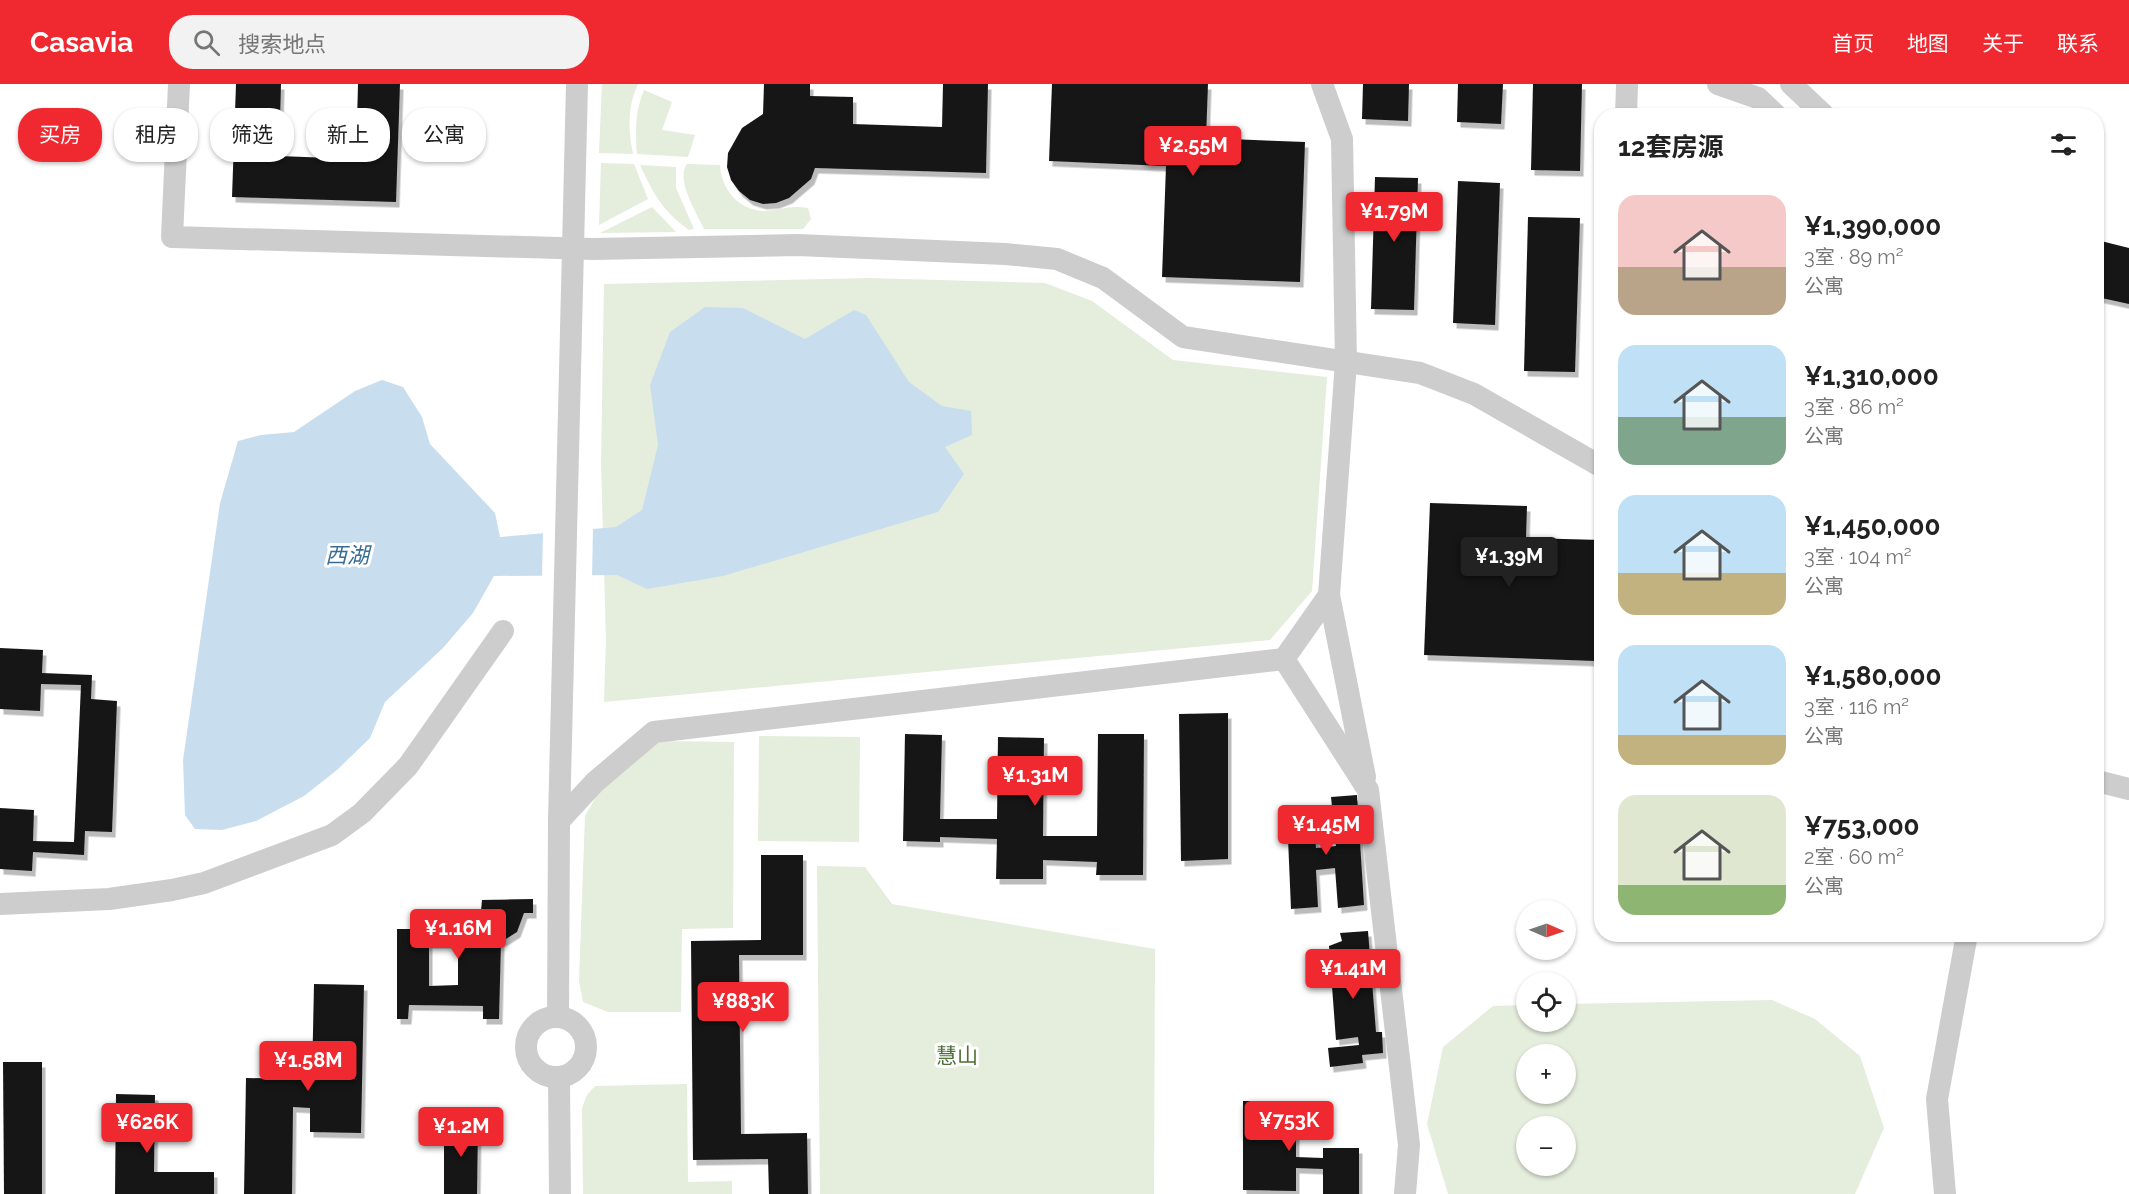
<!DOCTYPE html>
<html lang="zh">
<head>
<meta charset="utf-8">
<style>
	:root { --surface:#fff; --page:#f2f2f2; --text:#222; --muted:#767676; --accent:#ef292f }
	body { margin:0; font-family:Raleway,"Noto Sans SC",sans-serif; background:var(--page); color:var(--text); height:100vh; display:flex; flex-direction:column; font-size:22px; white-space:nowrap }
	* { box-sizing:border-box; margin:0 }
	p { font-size:20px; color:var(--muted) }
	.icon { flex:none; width:33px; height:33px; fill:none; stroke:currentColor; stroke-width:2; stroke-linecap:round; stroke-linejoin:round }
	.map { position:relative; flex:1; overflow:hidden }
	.panel { position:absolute; left:1594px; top:24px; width:510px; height:834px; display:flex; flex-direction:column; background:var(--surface); border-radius:24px; box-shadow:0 2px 4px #0004 }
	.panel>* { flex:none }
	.guide { position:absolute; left:18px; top:24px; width:570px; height:54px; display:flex; gap:12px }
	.needle { width:39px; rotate:92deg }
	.buttons { position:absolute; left:1516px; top:816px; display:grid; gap:12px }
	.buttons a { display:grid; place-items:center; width:60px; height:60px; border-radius:50%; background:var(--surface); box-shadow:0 2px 4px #0004; font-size:30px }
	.price { position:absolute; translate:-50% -51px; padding:0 14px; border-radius:6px; background:var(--accent); color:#fff; font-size:20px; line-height:39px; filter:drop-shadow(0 2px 3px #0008) }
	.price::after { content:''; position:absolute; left:50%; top:36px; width:18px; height:14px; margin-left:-9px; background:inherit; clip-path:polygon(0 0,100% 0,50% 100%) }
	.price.active { background:#222; color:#fff }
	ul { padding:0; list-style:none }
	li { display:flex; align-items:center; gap:18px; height:150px; padding:0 24px }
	li span { display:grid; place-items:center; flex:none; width:168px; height:120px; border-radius:18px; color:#555 }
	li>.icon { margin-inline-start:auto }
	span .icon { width:72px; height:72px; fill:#fffc; stroke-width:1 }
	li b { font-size:26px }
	h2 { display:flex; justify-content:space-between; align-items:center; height:72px; padding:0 24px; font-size:26px }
	.tag { padding:0 21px; border-radius:24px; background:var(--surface); box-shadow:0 2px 4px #0004; font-size:21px; line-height:54px }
	.tag.active { background:var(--accent); color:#fff }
	header { display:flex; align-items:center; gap:36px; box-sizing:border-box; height:84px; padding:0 30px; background:var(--accent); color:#fff }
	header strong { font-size:28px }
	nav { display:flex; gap:33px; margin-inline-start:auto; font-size:21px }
	.search { width:420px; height:54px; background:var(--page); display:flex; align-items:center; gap:15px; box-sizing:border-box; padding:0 21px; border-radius:24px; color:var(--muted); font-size:22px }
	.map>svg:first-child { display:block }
</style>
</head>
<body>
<header>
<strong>Casavia</strong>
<div class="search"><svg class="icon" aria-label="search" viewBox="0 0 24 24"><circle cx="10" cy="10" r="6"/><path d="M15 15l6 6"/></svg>搜索地点</div>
<nav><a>首页</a><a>地图</a><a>关于</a><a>联系</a></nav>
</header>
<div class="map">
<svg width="2129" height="1110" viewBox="0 0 2129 1110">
	<defs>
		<filter id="shadow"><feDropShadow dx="3.5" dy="5.5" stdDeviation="0" flood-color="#0004"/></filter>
	</defs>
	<rect width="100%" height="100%" fill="#fff"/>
	<g fill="#e5eddd" fill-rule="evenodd">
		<path d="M602,0h36c-11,23 -10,46 -5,70l-34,-1z"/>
		<path d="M644,6l28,12 -10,28 33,5 -7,22 -51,-3c-2,-23 -2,-43 7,-64z"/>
		<polygon points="601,79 634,80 648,115 599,141"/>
		<path d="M687,80l33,1c1,24 19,46 45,46 17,-1 24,-6 43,-3l3,11 -8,10h-99c-7,-16 -29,-49 -17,-65z"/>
		<path d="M640,81l36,2v21l18,41 -5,1c-27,-20 -35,-35 -49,-65z"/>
		<polygon points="652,123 676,148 600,149"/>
		<polygon points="869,194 1045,199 1092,217 1173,276 1327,293 1312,507 1270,556 604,618 606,556 601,379 604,200"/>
		<polygon points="759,652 860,653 859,758 758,757"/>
		<polygon points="659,657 734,658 733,844 682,845 681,928 608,928 583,918 579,897 585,732 601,704"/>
		<polygon points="817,782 865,783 892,820 1155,865 1154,1110 820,1110"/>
		<path d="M1772,916l43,19 45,37 24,72 -29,66h-407l-21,-70 16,-77 50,-41 34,-1v17h39v-18zM1527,970h39v40h-39zM1527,1042h39v40h-39z"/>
		<polygon points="687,1000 688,1098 732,1097 732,1110 583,1110 582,1024 587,1011 595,1002"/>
	</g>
	<polygon fill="#c8deee" points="705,223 743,224 805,255 854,226 866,231 909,298 942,322 971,327 972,351 945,363 964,390 938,428 723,492 647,505 617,491 494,492 473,529 443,564 385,618 370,654 337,686 304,712 256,737 222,746 195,745 185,731 183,676 220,419 238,357 261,351 294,348 355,307 382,296 403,303 422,333 430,360 495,429 500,453 616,443 642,426 658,361 650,301 670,248"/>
	<polygon fill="#fff" points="593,442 592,494 542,494 543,446"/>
	<g fill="#171717" fill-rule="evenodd" filter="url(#shadow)">
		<polygon points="236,0 281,0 279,72 356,75 358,0 400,0 396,118 232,113"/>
		<polygon points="764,0 810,0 810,12 853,13 853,40 942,43 943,0 988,0 986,89 815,84 811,95 789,114 776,119 763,120 750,116 739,107 731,96 727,83 728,69 742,44 763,30"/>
		<polygon points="1052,0 1208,0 1206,54 1305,58 1300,198 1162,193 1166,82 1049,77"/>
		<polygon points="1363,0 1409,0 1408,37 1362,35"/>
		<polygon points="1458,0 1503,0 1501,40 1457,38"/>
		<polygon points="1533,0 1582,0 1580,87 1531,86"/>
		<polygon points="1375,93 1418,94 1414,226 1371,225"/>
		<polygon points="1458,97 1500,99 1495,241 1453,239"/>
		<polygon points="1528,133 1580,134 1575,288 1524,287"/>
		<polygon points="2097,156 2129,164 2129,220 2097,213"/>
		<polygon points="1430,419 1527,422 1526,454 1602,456 1602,555 1596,555 1595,577 1424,571"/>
		<polygon points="0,564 43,566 42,589 92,591 91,615 117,617 112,748 85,747 84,771 33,768 32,787 0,785 0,724 34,726 33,757 74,758 81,601 41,600 40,627 0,625"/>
		<polygon points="1228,629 1228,775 1181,777 1179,630"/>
		<polygon points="905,650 942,651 940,735 997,735 998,653 1044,654 1043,752 1097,752 1098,650 1144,650 1143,791 1096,791 1097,778 1043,776 1043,795 996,795 997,755 940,753 940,758 903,757"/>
		<polygon points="1357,711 1364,821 1338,824 1335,784 1316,786 1318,823 1291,825 1287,731 1313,728 1316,764 1336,762 1331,713"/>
		<polygon points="761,771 803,771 803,871 739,871 741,1050 807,1049 808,1110 769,1110 768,1075 693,1076 691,857 761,856"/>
		<path d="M533,815v14h-9l-7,19 -16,10 -2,77h-16v-13l-74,-1 -1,14h-11v-90h63v-12h11v-6h10l1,-11zM429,859h29v42l-29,1z"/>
		<polygon points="1368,847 1376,948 1382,948 1383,969 1362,971 1363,979 1330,983 1328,964 1359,961 1358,953 1336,956 1329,862 1342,857 1340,849"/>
		<polygon points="314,900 364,901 361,1049 310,1048 310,1024 293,1023 292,1110 244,1110 246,994 312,995"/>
		<polygon points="3,978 42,978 42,1110 4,1110"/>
		<polygon points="116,1010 155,1011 154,1088 214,1088 214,1110 115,1110"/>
		<polygon points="1243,1017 1294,1017 1294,1025 1311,1025 1311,1036 1296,1036 1296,1073 1323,1074 1323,1064 1359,1064 1359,1110 1323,1110 1323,1085 1296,1084 1296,1107 1243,1106"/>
		<polygon points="444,1039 478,1039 477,1110 444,1110"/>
	</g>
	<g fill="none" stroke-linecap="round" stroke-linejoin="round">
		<g stroke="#cdcdcd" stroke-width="22">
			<polyline points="179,0 172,153 593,165 798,161 1005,170 1057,175 1103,194 1183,253 1420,289 1474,310 1602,383"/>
			<polyline points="1718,0 1758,14 1777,32"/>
			<polyline points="1791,0 1825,32"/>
			<polyline points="1626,32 1627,0"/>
			<polyline points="1329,511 1365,693"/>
			<polyline points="1284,575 1329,511 1346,278 1342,55 1322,0"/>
			<polyline points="2097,697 2129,705"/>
			<polyline points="559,737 577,0"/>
			<polyline points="0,820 109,815 172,806 204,799 332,751 362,729 408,682 503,547"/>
			<circle cx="556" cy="963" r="30"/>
			<polyline points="558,933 559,737 595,698 654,648 1284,575 1368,706 1409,1061 1405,1110"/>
			<polyline points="559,994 560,1110"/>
			<polyline points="1945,1110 1937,1015 1967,850"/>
		</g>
	</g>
	<g text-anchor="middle" stroke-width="6" stroke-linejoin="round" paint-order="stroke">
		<g font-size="21" fill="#506e3a" stroke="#fff">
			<text x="957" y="979">慧山</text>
		</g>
		<g font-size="22" font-style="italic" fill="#386e97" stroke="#fff">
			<text x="347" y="479">西湖</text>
		</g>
	</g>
</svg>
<div class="buttons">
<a><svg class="needle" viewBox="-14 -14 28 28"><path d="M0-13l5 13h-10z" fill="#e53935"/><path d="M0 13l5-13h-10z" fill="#767676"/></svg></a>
<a><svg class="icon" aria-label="locate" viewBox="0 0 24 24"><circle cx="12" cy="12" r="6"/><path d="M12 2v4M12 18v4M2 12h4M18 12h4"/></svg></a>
<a>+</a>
<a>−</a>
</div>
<b class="price" style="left:1193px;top:93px">¥2.55M</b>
<b class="price" style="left:1394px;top:159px">¥1.79M</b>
<b class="price active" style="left:1509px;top:504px">¥1.39M</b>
<b class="price" style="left:1035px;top:723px">¥1.31M</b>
<b class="price" style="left:1326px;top:772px">¥1.45M</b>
<b class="price" style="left:458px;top:876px">¥1.16M</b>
<b class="price" style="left:1353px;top:916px">¥1.41M</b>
<b class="price" style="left:743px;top:949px">¥883K</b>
<b class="price" style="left:308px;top:1008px">¥1.58M</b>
<b class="price" style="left:1289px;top:1068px">¥753K</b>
<b class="price" style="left:147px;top:1070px">¥626K</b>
<b class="price" style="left:461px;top:1074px">¥1.2M</b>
<div class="guide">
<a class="tag active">买房</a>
<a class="tag">租房</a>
<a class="tag">筛选</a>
<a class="tag">新上</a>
<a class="tag">公寓</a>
</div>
<section class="panel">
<h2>12套房源<svg class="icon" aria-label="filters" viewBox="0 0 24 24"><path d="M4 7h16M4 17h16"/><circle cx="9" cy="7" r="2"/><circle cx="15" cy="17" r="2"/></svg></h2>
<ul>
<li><span style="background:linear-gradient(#f6c9c9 60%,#b9a48a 0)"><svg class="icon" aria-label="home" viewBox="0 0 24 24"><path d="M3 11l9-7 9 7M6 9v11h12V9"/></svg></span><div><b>¥1,390,000</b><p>3室 · 89 m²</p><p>公寓</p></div></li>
<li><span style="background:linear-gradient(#bfe0f5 60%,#7fa58c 0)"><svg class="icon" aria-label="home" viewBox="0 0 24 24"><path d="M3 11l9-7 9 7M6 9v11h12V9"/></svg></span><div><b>¥1,310,000</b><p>3室 · 86 m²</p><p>公寓</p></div></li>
<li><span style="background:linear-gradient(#bfe0f5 65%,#c2b280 0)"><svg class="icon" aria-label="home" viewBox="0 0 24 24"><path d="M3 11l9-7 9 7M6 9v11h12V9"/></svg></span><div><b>¥1,450,000</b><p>3室 · 104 m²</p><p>公寓</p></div></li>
<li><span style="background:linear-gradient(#bfe0f5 75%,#c2b280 0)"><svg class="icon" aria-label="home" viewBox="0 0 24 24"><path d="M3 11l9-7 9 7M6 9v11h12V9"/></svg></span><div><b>¥1,580,000</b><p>3室 · 116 m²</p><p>公寓</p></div></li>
<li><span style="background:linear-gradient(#dfe7d0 75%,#8fb573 0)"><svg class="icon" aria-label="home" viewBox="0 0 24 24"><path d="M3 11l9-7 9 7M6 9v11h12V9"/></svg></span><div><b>¥753,000</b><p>2室 · 60 m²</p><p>公寓</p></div></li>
</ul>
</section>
</div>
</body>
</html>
